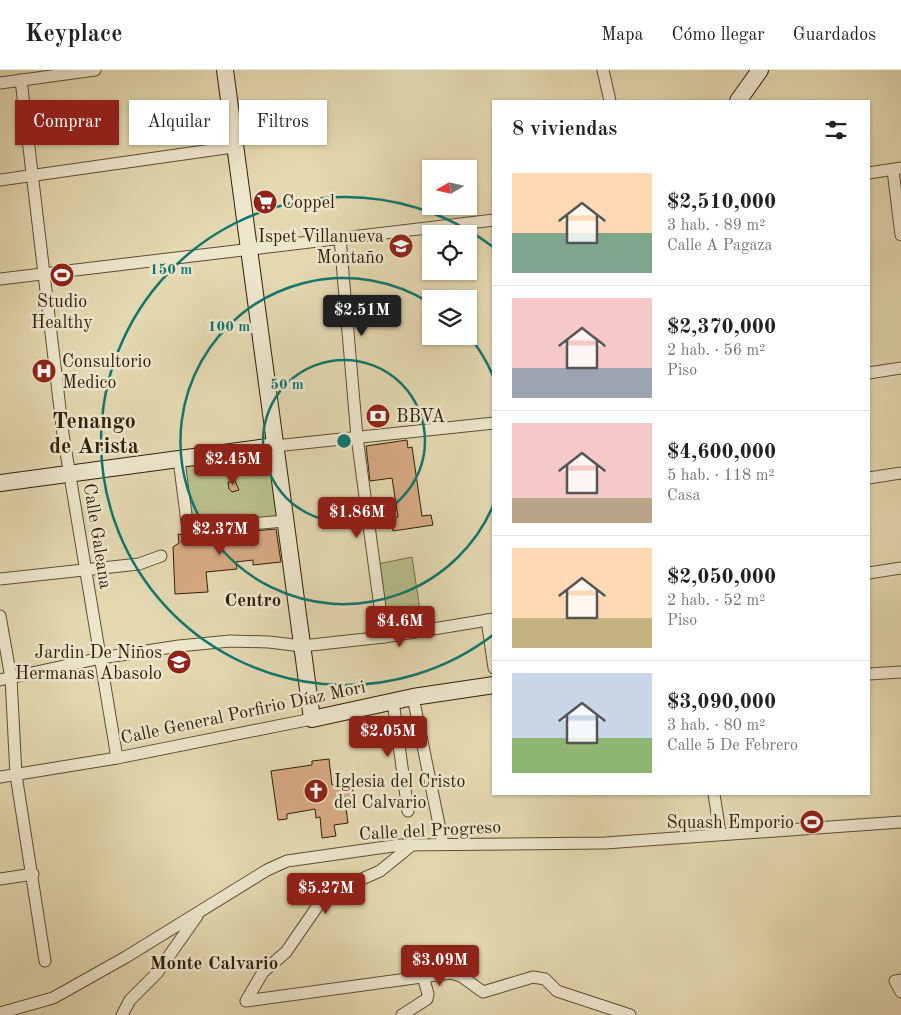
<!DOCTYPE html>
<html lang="es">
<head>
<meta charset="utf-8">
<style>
	:root { --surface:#fff; --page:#f2f2f2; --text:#222; --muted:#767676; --line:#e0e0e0; --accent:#8f2418 }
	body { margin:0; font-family:"Old Standard TT",serif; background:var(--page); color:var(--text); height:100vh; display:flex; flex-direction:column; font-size:19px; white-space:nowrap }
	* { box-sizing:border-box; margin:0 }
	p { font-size:16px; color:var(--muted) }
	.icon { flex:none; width:28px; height:28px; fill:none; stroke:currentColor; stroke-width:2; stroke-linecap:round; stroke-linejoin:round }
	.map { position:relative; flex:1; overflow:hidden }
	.details { position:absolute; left:492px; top:30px; width:378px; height:695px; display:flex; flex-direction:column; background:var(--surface); border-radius:0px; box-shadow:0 1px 4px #0004 }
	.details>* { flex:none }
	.top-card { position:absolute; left:15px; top:30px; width:402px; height:45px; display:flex; gap:10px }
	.needle { width:32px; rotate:261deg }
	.controls { position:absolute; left:422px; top:90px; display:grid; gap:10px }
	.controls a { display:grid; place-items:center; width:55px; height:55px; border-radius:0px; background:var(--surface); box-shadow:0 1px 4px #0004; font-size:25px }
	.price { position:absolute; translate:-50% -42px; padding:0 11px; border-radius:5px; background:var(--accent); color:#fff; font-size:16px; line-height:32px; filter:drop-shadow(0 1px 2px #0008) }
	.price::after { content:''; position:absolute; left:50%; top:30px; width:15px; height:11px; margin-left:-8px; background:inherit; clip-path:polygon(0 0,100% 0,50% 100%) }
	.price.on { background:#222; color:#fff }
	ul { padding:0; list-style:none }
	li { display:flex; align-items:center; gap:15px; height:125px; padding:0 20px }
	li+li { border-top:1px solid var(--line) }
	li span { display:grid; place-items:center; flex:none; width:140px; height:100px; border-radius:0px; color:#555 }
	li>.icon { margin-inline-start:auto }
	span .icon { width:60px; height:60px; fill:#fffc; stroke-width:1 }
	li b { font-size:21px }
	h2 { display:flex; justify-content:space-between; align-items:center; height:60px; padding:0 20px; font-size:21px }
	.pill { padding:0 18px; border-radius:0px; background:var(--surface); box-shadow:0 1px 4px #0004; font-size:18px; line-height:45px }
	.pill.on { background:var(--accent); color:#fff }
	header { display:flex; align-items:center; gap:30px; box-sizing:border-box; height:70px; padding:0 25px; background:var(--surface); border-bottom:1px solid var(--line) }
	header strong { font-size:24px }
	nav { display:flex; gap:28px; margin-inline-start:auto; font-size:18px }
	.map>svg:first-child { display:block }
</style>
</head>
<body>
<header>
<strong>Keyplace</strong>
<nav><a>Mapa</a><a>Cómo llegar</a><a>Guardados</a></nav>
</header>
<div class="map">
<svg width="901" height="945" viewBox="0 0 901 945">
	<rect width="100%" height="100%" fill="#e4d8b1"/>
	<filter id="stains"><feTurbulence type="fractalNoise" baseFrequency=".004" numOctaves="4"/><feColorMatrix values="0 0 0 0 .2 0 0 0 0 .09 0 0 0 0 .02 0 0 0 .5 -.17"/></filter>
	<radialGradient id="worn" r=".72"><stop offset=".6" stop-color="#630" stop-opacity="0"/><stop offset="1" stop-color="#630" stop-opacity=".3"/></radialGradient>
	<g fill="#b7be89" stroke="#736f4a">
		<polygon points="270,382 278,447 189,458 182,393"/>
		<polygon points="412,487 421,547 384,554 378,494"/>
	</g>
	<g fill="#d6a983" stroke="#2f200a">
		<polygon points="407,370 408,378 412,377 422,446 431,445 433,455 393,461 391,448 398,447 392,408 370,411 366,376"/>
		<polygon points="235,411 239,420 232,422 229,419 228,412"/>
		<polygon points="276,459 281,492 253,495 253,490 236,492 237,499 206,502 208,522 175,524 173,477 179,473 178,464 189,467"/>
		<polygon points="329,689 332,715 352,712 354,730 345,731 348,753 334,755 336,766 322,768 320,747 316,748 315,739 287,744 287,749 278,750 271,701 312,695 312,691"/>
	</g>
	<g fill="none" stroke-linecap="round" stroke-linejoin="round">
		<defs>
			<g id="street">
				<polyline points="603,0 610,31"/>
				<polyline points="21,10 63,364 117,688"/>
				<polyline points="0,13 95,0"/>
				<polyline points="893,100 901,165"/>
				<polyline points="869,103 901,98"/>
				<polyline points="0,110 233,77"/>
				<polyline points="340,168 357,367 384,567"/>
				<polyline points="0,209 494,150"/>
				<polyline points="869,303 901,298"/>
				<polyline points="275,376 494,353"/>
				<polyline points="179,390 188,460 284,451"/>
				<polyline points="869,408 901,403"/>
				<polyline points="869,503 901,498"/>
				<polyline points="0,509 139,494 161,486"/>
				<polyline points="0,546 11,608 16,705 45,891"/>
				<polyline points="487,550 494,598"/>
				<polyline points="869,604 901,602"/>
				<polyline points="0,610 101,588 179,576 230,571 269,572 302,576 384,567 494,549"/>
				<polyline points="413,627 443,774"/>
				<polyline points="393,631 408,741"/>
				<polyline points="0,707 117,688 312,649"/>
				<polyline points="714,724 720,763"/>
				<polyline points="412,775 380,801 346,816 319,834 286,882 263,902 246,931 451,903 461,906 483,922 533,907 545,909 557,921 630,945"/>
				<polyline points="0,809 33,804"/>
				<polyline points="901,910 895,911 901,922"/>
				<polyline points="0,943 53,928 126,887 267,800 287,791 400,775 605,773 901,752"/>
				<polyline points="122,945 130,930 157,903 197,846"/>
				<polyline points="402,945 427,929 428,924 423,906"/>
			</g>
			<g id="secondary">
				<polyline points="225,0 312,649 413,627 494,615"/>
				<polyline points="738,31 760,0"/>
				<polyline points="0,413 275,376"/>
			</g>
		</defs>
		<use href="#street" stroke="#5c4e34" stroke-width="13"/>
		<use href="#secondary" stroke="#2f200a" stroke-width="18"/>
		<use href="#street" stroke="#ede6cc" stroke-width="11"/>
		<use href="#secondary" stroke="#ede6cc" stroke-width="16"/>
	</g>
	<g fill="none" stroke="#0f766e" stroke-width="2.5">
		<circle cx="344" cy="371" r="81"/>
		<path d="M493 436A163 163 0 1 1 430 233M469 266A163 163 0 0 1 493 306"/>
		<path d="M493 565A244 244 0 1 1 493 177"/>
	</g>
	<defs>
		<symbol id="supermarket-disc" viewBox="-11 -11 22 22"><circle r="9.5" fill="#8f2418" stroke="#ede6cc"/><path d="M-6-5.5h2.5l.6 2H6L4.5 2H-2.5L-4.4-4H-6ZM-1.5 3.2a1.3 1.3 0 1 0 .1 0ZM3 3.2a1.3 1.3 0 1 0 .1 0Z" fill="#fff"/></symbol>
		<symbol id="university-disc" viewBox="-11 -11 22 22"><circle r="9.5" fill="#8f2418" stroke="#ede6cc"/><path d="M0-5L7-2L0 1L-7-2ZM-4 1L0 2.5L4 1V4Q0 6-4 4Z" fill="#fff"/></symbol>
		<symbol id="stadium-disc" viewBox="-11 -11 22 22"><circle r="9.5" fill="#8f2418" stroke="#ede6cc"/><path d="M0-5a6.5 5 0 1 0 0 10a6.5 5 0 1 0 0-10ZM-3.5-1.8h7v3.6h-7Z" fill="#fff"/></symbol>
		<symbol id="hospital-disc" viewBox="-11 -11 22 22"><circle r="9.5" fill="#8f2418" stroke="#ede6cc"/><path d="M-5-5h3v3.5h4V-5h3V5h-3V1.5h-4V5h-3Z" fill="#fff"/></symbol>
		<symbol id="bank-disc" viewBox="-11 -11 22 22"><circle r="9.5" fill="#8f2418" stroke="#ede6cc"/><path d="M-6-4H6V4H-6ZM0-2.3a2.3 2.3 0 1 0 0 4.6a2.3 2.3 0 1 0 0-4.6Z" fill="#fff"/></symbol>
		<symbol id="school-disc" viewBox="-11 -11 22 22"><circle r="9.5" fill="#8f2418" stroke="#ede6cc"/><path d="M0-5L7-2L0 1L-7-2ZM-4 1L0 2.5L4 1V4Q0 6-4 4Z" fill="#fff"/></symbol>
		<symbol id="church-disc" viewBox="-11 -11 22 22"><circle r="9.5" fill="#8f2418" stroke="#ede6cc"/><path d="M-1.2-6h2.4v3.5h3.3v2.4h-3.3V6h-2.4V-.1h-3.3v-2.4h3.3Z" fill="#fff"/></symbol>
	</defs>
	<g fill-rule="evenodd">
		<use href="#supermarket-disc" x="251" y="118" width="28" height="28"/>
		<use href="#university-disc" x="387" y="162" width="28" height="28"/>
		<use href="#stadium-disc" x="48" y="191" width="28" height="28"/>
		<use href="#hospital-disc" x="30" y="287" width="28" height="28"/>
		<use href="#bank-disc" x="364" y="332" width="28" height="28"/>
		<use href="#school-disc" x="165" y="578" width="28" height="28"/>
		<use href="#church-disc" x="302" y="707" width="28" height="28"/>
		<use href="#stadium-disc" x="798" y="738" width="28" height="28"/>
	</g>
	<g text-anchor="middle" stroke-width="5" stroke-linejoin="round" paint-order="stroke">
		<g font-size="18" fill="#2f200a" stroke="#ede6cc" text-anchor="start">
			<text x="282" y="138">Coppel</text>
			<text x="384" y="172" text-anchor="end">Ispet Villanueva<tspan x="384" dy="21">Montaño</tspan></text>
			<text x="62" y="237" text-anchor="middle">Studio<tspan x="62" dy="21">Healthy</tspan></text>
			<text x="62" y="297">Consultorio<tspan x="62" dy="21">Medico</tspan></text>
			<text x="396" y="352">BBVA</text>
			<text x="162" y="588" text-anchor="end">Jardin De Niños<tspan x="162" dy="21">Hermanas Abasolo</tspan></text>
			<text x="334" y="717">Iglesia del Cristo<tspan x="334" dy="21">del Calvario</tspan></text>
			<text x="794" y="758" text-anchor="end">Squash Emporio</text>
		</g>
		<g font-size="18" fill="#2f200a" stroke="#ede6cc">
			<text transform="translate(98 466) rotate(81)" y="6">Calle Galeana</text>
			<text transform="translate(243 642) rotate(-12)" y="6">Calle General Porfirio Díaz Mori</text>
			<text transform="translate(430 760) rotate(-3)" y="6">Calle del Progreso</text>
		</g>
		<g font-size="19" font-weight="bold" fill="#2f200a" stroke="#ede6cc">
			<text x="253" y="536">Centro</text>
			<text x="214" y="899">Monte Calvario</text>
		</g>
		<g font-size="22" font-weight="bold" fill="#2f200a" stroke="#ede6cc">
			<text x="94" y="358">Tenango<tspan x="94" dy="25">de Arista</tspan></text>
		</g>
	</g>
	<circle cx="344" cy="371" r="8" fill="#0f766e" stroke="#ede6cc" stroke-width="2.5"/>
	<g font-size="15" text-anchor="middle" font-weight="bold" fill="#0f766e" stroke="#ede6cc" stroke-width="5" stroke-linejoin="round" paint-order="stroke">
		<text x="171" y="204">150 m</text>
		<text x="229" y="261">100 m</text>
		<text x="287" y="319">50 m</text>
	</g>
	<rect width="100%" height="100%" filter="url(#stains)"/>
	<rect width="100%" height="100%" fill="url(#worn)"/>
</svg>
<div class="controls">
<a><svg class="needle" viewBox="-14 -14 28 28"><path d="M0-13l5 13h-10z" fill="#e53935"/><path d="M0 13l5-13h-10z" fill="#767676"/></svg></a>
<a><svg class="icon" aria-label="locate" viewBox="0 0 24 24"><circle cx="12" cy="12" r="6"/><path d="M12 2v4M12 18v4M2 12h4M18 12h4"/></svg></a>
<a><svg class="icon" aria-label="layers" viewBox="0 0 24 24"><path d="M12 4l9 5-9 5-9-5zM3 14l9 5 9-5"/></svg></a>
</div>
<b class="price on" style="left:362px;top:267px">$2.51M</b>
<b class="price" style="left:233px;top:416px">$2.45M</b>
<b class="price" style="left:357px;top:469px">$1.86M</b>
<b class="price" style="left:220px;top:486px">$2.37M</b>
<b class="price" style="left:400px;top:578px">$4.6M</b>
<b class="price" style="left:388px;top:688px">$2.05M</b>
<b class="price" style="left:326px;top:845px">$5.27M</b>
<b class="price" style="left:440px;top:917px">$3.09M</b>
<div class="top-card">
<a class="pill on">Comprar</a>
<a class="pill">Alquilar</a>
<a class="pill">Filtros</a>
</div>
<section class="details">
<h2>8 viviendas<svg class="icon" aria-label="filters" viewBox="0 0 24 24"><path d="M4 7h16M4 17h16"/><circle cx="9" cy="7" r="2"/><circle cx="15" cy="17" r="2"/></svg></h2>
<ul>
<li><span style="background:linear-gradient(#ffd9b3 60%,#7fa58c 0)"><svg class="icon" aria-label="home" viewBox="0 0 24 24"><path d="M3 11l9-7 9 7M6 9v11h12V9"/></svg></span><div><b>$2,510,000</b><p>3 hab. · 89 m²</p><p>Calle A Pagaza</p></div></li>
<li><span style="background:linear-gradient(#f6c9c9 70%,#9aa5b1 0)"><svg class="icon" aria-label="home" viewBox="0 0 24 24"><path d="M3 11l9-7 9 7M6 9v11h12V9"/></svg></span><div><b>$2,370,000</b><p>2 hab. · 56 m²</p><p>Piso</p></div></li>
<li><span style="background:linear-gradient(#f6c9c9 75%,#b9a48a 0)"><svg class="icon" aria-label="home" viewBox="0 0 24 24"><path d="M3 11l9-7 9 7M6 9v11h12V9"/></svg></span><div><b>$4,600,000</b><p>5 hab. · 118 m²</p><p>Casa</p></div></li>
<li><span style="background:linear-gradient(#ffd9b3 70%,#c2b280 0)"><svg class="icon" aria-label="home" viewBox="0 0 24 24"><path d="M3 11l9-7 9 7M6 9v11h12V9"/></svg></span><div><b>$2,050,000</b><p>2 hab. · 52 m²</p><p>Piso</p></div></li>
<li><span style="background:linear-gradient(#c9d6e8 65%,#8fb573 0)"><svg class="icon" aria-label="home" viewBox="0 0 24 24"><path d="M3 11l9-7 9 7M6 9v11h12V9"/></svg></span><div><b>$3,090,000</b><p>3 hab. · 80 m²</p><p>Calle 5 De Febrero</p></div></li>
</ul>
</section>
</div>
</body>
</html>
